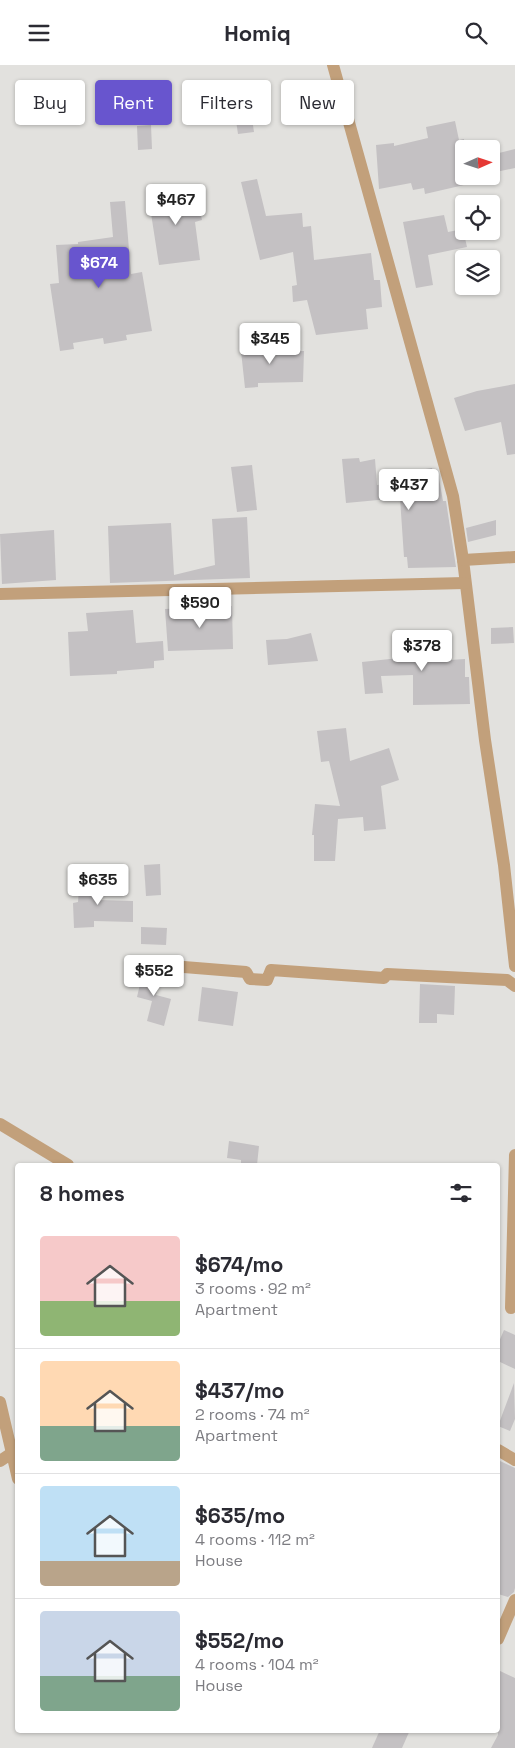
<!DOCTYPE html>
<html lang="en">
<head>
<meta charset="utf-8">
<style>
	:root { --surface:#fff; --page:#f7f7f7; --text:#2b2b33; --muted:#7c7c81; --line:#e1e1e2; --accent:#6855ce }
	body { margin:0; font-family:"Space Grotesk",sans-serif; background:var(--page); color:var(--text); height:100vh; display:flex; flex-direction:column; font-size:19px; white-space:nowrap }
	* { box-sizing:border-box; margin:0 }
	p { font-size:16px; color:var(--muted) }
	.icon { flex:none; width:28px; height:28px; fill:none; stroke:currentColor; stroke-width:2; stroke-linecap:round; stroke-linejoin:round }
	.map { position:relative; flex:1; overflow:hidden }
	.details { position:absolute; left:15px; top:1098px; width:485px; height:570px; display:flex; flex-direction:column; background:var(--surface); border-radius:5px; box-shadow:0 1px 4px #0004 }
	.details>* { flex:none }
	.top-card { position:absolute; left:15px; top:15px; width:485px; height:45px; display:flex; gap:10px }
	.needle { width:32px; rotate:87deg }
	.fabs { position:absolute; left:455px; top:75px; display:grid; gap:10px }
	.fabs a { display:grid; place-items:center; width:45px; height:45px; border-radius:5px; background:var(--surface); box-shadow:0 1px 4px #0004; font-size:25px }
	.price { position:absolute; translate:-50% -42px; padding:0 11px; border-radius:5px; background:#fff; color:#222; font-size:16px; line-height:32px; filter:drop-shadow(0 1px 2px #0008) }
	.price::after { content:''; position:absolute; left:50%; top:30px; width:15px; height:11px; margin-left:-8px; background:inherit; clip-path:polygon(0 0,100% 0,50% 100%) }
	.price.on { background:var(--accent); color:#fff }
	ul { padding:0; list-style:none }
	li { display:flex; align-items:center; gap:15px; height:125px; padding:0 25px }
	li+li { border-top:1px solid var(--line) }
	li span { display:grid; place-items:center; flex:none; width:140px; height:100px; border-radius:5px; color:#555 }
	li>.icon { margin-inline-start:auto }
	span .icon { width:60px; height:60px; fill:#fffc; stroke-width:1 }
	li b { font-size:21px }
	h2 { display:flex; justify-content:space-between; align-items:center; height:60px; padding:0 25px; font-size:21px }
	.pill { padding:0 18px; border-radius:5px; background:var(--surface); box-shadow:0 1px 4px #0004; font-size:18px; line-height:45px }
	.pill.on { background:var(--accent); color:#fff }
	header { display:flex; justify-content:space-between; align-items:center; height:65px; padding:0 25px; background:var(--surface); font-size:22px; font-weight:600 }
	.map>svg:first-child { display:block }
</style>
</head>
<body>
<header><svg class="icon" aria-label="menu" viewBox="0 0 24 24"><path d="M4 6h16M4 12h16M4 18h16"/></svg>Homiq<svg class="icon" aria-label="search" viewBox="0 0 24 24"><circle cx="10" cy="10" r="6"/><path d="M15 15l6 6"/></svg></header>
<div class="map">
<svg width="515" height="1683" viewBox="0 0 515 1683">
	<rect width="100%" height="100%" fill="#e2e1de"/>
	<g fill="#c4c1c3">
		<polygon points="251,47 254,67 238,69 235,49"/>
		<polygon points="455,56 459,75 464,74 464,120 425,129 424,123 413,125 411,118 379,124 376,80 394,78 394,81 428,73 426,62"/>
		<polygon points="151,60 152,84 138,85 137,61"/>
		<polygon points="515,84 515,103 491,108 491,90"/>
		<polygon points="257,114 266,151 302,148 303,162 311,161 314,195 371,188 374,215 380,215 382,242 366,244 368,264 316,270 307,235 293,237 292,221 297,220 293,187 260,195 241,117"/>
		<polygon points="195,124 202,155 195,157 200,195 159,200 148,129"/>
		<polygon points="125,136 131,209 142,207 152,266 126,270 127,275 104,279 103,273 73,278 74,284 60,286 50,219 59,218 56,180 78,179 78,177 113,172 110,137"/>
		<polygon points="444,150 448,167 463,164 467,182 428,190 433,220 416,223 403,157"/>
		<polygon points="264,274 265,286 304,286 303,317 258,318 258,322 245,323 240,277"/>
		<polygon points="515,319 515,389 507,390 501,357 465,366 454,333 477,326"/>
		<polygon points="359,393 360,397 375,394 377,420 407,417 406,407 432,403 433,409 438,408 443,436 446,436 456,502 408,503 407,492 404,492 400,433 346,438 342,394"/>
		<polygon points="252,400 257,445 237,447 231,402"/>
		<polygon points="247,452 250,513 110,518 108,461 171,458 174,510 215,500 212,454"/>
		<polygon points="496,455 496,470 468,477 466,463"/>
		<polygon points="54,465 56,515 2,519 0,469"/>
		<polygon points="232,541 233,584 168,586 165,544"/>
		<polygon points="133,545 136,578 163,576 164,595 154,596 154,603 117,606 117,609 70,611 68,567 88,566 86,548"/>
		<polygon points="513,562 514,578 491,579 491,563"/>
		<polygon points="433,565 435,596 465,594 465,612 469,612 470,639 413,640 413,610 381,611 383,628 365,629 362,597 399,593 398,584 403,584 402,567"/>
		<polygon points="311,568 318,596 268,600 266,575 287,574"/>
		<polygon points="346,663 350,696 389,683 399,715 381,721 386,764 364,766 363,752 338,754 335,796 314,796 314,770 312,770 315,739 340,741 329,696 321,697 317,666"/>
		<polygon points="160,799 161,830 146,831 144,800"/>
		<polygon points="80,810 100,811 99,835 133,836 133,857 94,856 94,862 74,863 73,838 78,837"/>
		<polygon points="141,862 167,863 166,880 141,879"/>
		<polygon points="144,902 162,908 156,930 171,934 164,961 147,956 152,936 137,932"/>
		<polygon points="420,919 455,921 454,950 437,949 437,958 419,958"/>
		<polygon points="202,922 238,927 233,961 198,956"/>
		<polygon points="229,1076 259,1081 257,1100 241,1100 241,1095 227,1093"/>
		<polygon points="504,1265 515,1270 515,1304 498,1296 498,1279"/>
		<polygon points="514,1318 515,1354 510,1366 498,1361"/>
		<polygon points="498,1395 515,1403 515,1523 514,1527 508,1532 498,1529"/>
		<polygon points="498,1605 515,1613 515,1683 491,1683 498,1670"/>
		<polygon points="380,1665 410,1665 402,1683 372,1683"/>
	</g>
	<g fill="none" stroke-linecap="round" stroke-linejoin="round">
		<g stroke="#c2a07b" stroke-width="12">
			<polyline points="333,0 453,431 463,495 485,675 504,800 515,901"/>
			<polyline points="463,495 515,492"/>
			<polyline points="0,529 465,518"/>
			<polyline points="159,900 246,907 250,914 267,915 271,905 384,913 387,909 507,915 515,921"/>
			<polyline points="0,1059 68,1100"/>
			<polyline points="511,1243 515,1090"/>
			<polyline points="0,1337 18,1414"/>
			<polyline points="498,1385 515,1395"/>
			<polyline points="0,1396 12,1388"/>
			<polyline points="498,1574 515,1535"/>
		</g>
	</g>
</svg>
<div class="fabs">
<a><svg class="needle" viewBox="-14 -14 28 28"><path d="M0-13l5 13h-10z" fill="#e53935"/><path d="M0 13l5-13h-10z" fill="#7c7c81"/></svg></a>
<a><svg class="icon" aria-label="locate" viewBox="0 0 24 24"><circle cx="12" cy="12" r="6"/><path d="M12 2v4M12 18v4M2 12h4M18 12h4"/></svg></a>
<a><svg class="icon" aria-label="layers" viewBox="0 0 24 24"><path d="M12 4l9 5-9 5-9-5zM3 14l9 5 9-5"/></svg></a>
</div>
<b class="price" style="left:176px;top:161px">$467</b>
<b class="price on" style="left:99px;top:224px">$674</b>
<b class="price" style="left:270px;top:300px">$345</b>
<b class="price" style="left:409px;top:446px">$437</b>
<b class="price" style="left:200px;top:564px">$590</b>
<b class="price" style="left:422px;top:607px">$378</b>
<b class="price" style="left:98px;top:841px">$635</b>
<b class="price" style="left:154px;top:932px">$552</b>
<div class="top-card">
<a class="pill">Buy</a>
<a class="pill on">Rent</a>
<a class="pill">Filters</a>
<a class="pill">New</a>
</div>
<section class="details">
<h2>8 homes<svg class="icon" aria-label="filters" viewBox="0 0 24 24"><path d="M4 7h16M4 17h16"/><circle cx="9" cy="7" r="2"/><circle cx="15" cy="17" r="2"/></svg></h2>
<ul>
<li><span style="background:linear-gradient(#f6c9c9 65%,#8fb573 0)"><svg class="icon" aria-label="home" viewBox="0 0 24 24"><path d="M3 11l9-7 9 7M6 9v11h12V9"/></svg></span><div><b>$674/mo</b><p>3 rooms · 92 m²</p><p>Apartment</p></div></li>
<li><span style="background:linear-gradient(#ffd9b3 65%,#7fa58c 0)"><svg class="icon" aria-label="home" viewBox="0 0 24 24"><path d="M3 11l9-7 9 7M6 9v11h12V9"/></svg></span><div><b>$437/mo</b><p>2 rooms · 74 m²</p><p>Apartment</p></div></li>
<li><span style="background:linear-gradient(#bfe0f5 75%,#b9a48a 0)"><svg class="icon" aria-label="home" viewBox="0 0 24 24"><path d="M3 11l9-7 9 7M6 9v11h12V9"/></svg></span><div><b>$635/mo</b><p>4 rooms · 112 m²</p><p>House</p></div></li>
<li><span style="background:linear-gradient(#c9d6e8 65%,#7fa58c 0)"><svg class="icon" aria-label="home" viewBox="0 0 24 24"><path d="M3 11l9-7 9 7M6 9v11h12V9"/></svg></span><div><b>$552/mo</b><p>4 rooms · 104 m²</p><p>House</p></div></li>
</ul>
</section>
</div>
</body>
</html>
